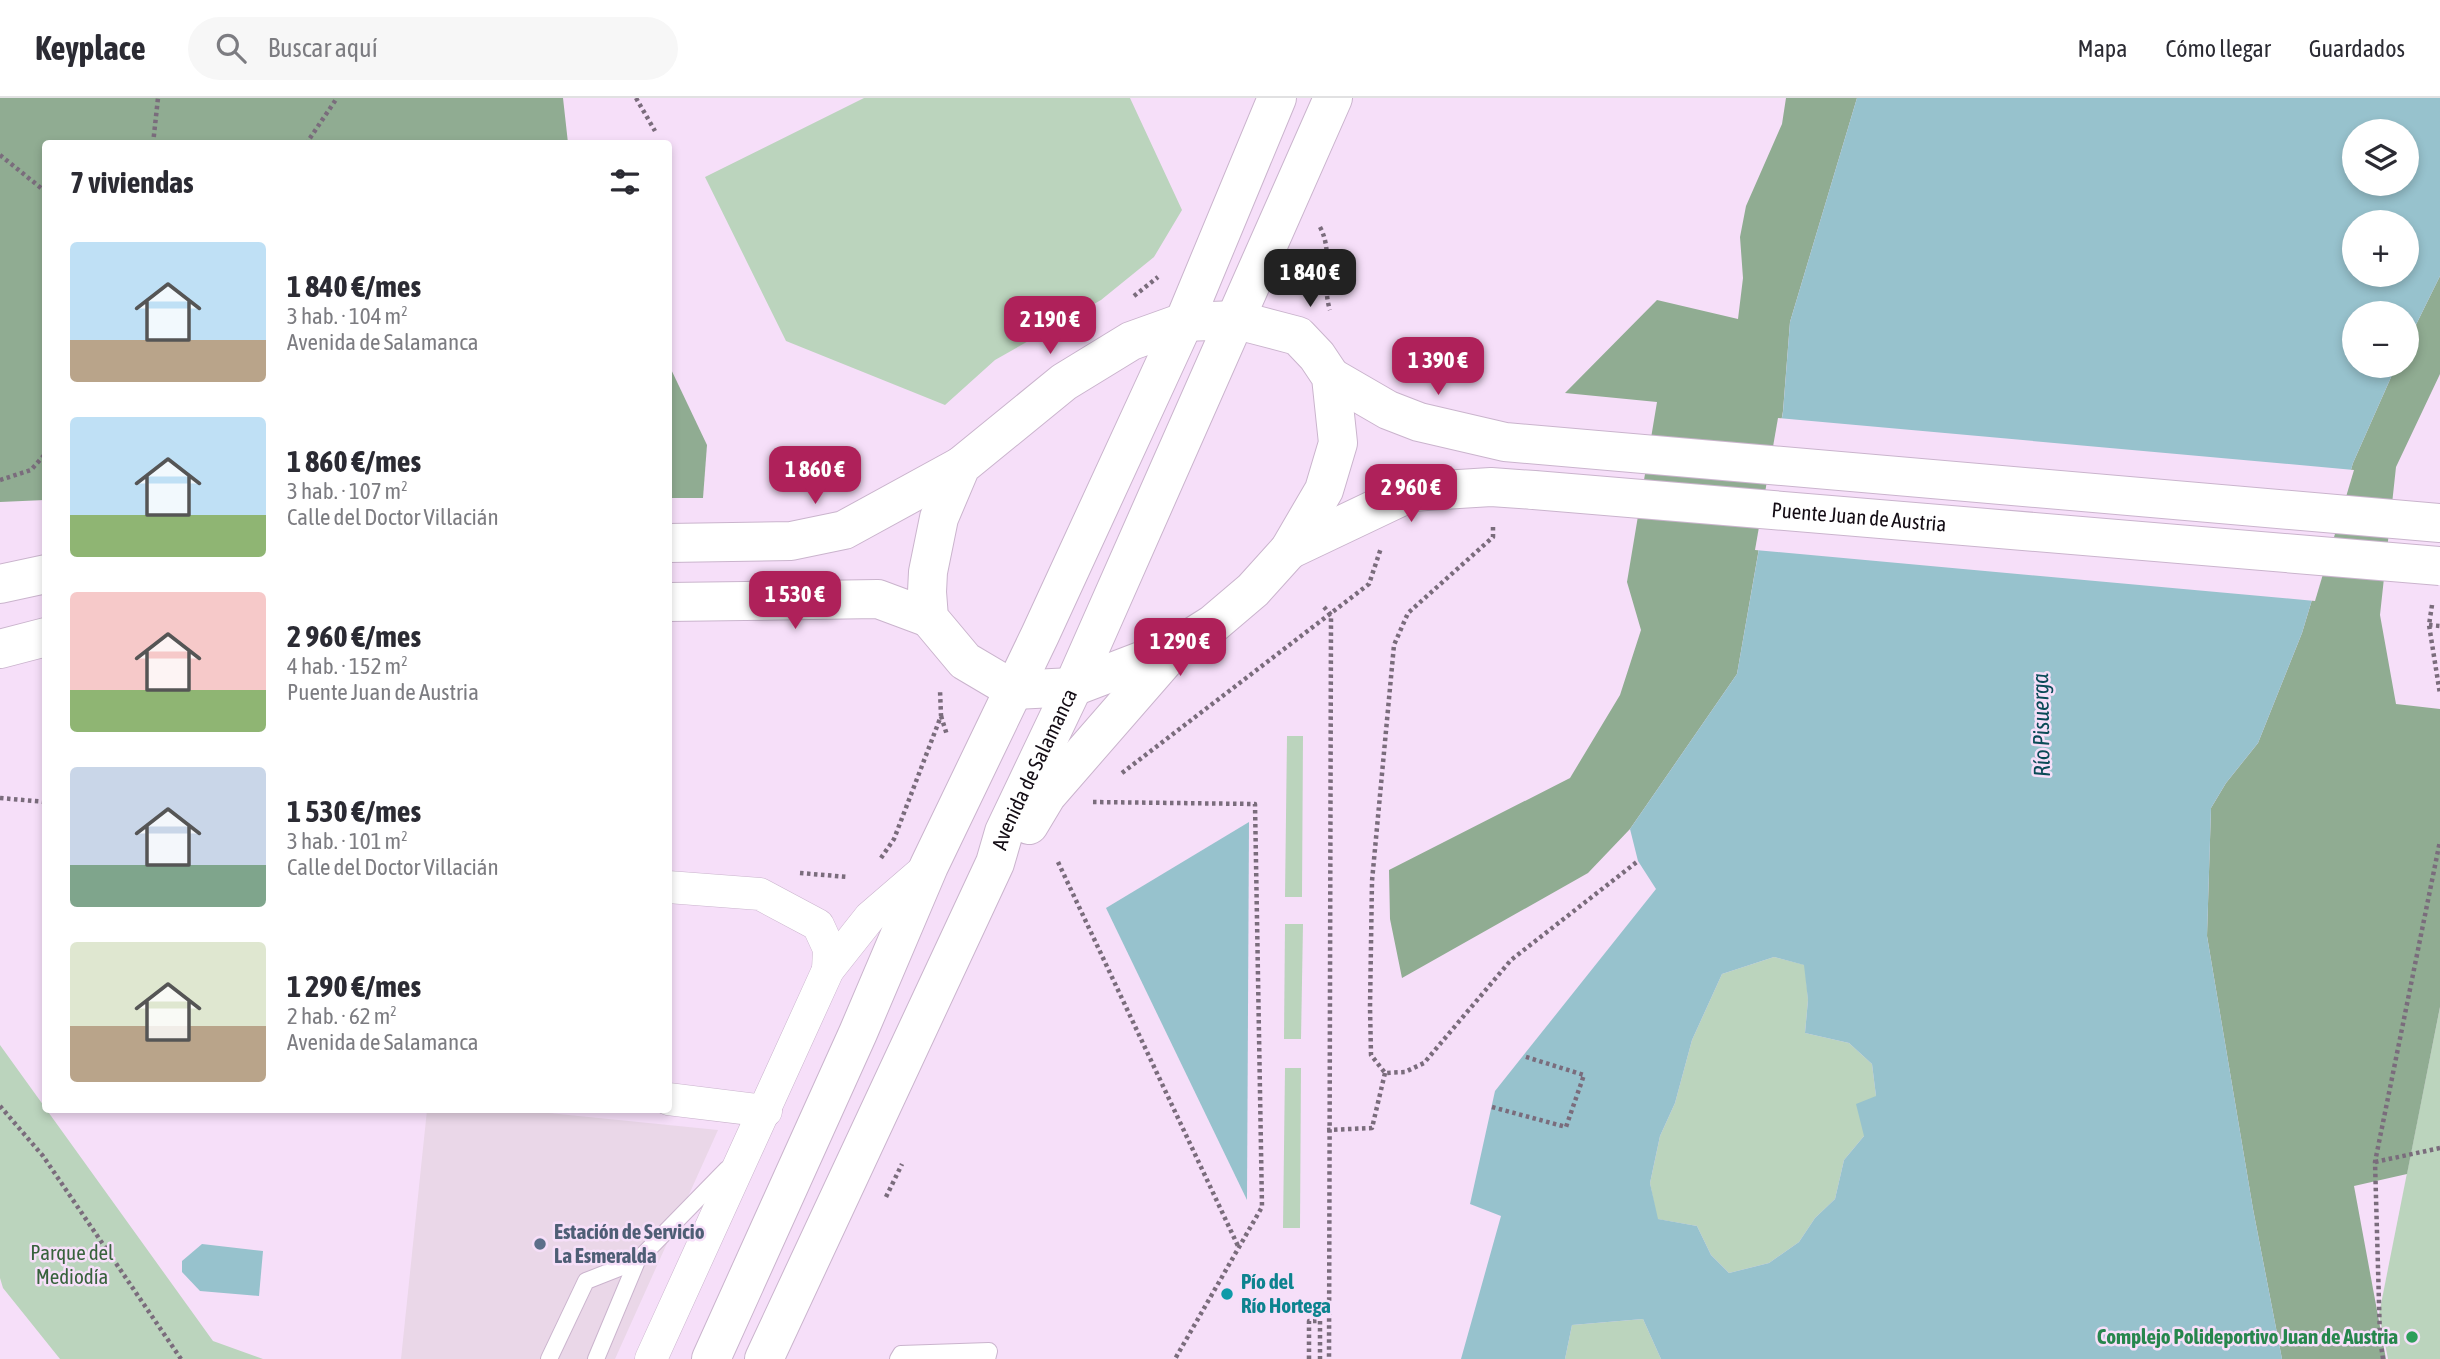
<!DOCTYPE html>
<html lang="es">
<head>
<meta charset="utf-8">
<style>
	:root { --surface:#fff; --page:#f7f7f7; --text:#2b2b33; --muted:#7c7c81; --line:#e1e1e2; --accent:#af215a }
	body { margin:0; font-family:"Asap Condensed",sans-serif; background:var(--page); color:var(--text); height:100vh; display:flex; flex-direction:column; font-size:26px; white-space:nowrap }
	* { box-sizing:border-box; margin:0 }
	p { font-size:23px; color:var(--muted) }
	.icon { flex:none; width:38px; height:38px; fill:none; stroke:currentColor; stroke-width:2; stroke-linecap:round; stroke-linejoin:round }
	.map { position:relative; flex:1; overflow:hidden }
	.details { position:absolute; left:42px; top:42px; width:630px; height:973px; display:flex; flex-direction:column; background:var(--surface); border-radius:7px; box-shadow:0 4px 10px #0003 }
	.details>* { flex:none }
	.controls { position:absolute; left:2342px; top:21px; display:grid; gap:14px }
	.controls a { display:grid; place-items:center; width:77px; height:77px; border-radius:50%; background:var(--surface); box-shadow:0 4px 10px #0003; font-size:35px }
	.price { position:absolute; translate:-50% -60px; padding:0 16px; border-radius:14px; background:var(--accent); color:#fff; font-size:23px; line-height:46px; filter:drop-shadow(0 2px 4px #0008) }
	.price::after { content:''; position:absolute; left:50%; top:42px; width:21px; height:16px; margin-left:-10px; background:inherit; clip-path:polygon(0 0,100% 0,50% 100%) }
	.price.active { background:#222; color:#fff }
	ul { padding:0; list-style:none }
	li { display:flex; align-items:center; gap:21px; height:175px; padding:0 28px }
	li span { display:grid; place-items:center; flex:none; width:196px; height:140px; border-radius:7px; color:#555 }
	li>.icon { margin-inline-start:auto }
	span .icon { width:84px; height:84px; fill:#fffc; stroke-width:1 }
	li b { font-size:30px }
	h2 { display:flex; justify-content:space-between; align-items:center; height:84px; padding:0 28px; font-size:30px }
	header { display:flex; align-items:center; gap:42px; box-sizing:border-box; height:98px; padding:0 35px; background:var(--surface); border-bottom:2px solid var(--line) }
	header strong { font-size:33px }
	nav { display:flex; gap:38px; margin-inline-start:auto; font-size:24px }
	.search { width:490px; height:63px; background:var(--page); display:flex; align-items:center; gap:18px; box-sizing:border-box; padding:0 24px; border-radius:38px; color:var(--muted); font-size:26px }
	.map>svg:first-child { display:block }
</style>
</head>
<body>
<header>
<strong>Keyplace</strong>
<div class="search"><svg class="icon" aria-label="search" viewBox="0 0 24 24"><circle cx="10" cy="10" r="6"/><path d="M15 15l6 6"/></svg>Buscar aquí</div>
<nav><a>Mapa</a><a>Cómo llegar</a><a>Guardados</a></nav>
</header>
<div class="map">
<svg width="2440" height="1261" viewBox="0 0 2440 1261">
	<rect width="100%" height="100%" fill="#f6dff9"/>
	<polygon fill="#ead7e8" points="427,1012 519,1012 718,1032 615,1261 401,1261"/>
	<g fill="#bbd4bd">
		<polygon points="864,0 1130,0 1182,112 1154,159 1101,202 995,262 945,307 786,243 705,79"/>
		<polygon points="1287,638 1303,638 1302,799 1285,799"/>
		<polygon points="1285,826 1303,826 1301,941 1284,941"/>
		<polygon points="1774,859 1805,867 1808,902 1805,935 1849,945 1872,966 1876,998 1864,1038 1844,1062 1835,1101 1815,1120 1799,1144 1769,1165 1729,1175 1711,1157 1697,1128 1657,1121 1650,1085 1660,1038 1675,1005 1692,942 1722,876"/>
		<polygon points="2440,909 2440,1261 2388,1261 2379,1216"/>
		<polygon points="0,947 213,1243 263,1261 60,1261 3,1190 0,1180"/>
		<polygon points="1285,970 1301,970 1300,1130 1283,1130"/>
		<polygon points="1643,1221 1661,1261 1565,1261 1572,1227"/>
	</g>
	<g fill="#90ac92">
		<polygon points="0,0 563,0 568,45 46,46 45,402 0,404"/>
		<polygon points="1786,0 1857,0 1790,224 1783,313 1737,576 1630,731 1588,775 1402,880 1390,821 1389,772 1570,680 1620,597 1641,532 1627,484 1657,304 1565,295 1657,202 1738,221 1743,180 1740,139 1746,108 1782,26"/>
		<polygon points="2440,178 2440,276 2396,369 2380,517 2396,606 2440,611 2440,909 2407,1076 2354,1088 2386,1261 2282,1261 2253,1111 2207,838 2211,710 2226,685 2258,645 2302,535 2353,365 2396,268 2406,268 2406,247"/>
		<polygon points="669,267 707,347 703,400 669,400"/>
	</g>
	<g fill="#97c2cd" fill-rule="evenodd">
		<path d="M1857,0h583v178l-34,69v-32h-52v53h42l-43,97 -51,170 -44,110 -32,40 -15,25 -4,128 46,273 29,150h-621l-18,-40 -71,6 -7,34h-104l40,-143 -31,-12 25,-113 161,-202 -18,-28 -8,-32 107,-155 46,-262 7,-90zM2354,33h52v53h-52zM2354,124h52v53h-52zM1774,859l30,8 4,35 -3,33 44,10 23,21 4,32 -20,8 8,32 -20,24 -9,39 -20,19 -16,24 -30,21 -40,10 -18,-18 -14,-29 -39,-7 -8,-36 10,-47 15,-33 17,-63 30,-66z"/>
		<polygon points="1249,724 1247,1102 1106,810"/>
		<polygon points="202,1146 263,1153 259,1198 200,1193 182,1174 182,1163"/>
	</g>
	<polygon fill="#f6dff9" points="1778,320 2354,372 2315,503 1755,452"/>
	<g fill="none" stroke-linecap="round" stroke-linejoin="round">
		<defs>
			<g id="lane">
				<polyline points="549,1261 586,1183 637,1163"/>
				<polyline points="596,1261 637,1163 727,1071"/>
				<polyline points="898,1261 901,1256 989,1253 987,1261"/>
			</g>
			<g id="street">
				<polyline points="668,789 760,796 818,827 829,851 828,872"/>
				<polyline points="668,1001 766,1013"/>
				<polyline points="651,1261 828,872 870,819 928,769"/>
			</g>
			<g id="secondary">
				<polygon points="1237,222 1298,238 1317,258 1331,279 1338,345 1324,392 1289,452 1253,492 1213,526 1175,550 1073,589 1014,592 965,563 929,520 927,494 928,474 939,420 961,368 1064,284 1131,243 1184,224"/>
				<polyline points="1331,279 1388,312 1419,324 1505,344 2440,425"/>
				<polyline points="668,445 791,443 844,432 961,368"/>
				<polyline points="1289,452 1411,394 1491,389 1534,392"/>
				<polyline points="0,486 46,476"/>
				<polyline points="668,504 878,501 929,520"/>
				<polyline points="0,551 46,539"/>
			</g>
			<g id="highway">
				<polyline points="1029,727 1047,697 1175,550"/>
				<polyline points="711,1261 858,935 929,768 1040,537 1184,224 1277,0"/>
				<path id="s1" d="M764,1261l231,-496 9,-31 69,-145 260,-589"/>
			</g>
		</defs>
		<use href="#lane" stroke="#cab4cd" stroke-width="18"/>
		<use href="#street" stroke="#cab4cd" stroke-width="33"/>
		<use href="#secondary" stroke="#cab4cd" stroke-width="40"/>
		<use href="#highway" stroke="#cab4cd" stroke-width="40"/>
		<g stroke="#7a6c7c" stroke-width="4.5" stroke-dasharray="3.5 3.5" stroke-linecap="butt">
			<polyline points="636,0 655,33"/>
			<polyline points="153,46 158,0"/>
			<polyline points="306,46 337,0"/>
			<polyline points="0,57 46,94"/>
			<path d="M1320,129c14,26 1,56 10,83"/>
			<polyline points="1134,198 1158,179"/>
			<polyline points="0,382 31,372 46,355"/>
			<polyline points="1493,429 1493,439 1408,515 1394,547 1372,783 1370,909 1371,957 1385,975 1405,974 1424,965 1511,862 1638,763"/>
			<polyline points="2432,507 2429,527 2440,596"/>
			<polyline points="1324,509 1331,517 1329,1261"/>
			<polyline points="2429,527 2440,528"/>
			<polyline points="941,618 947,637"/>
			<polyline points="1122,675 1369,486 1381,450"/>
			<polyline points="0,700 46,704"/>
			<polyline points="1093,704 1255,706 1262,1109 1175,1261"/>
			<polyline points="881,760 894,741 941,618 940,592"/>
			<polyline points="1058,764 1238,1148"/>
			<polyline points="800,775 848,779"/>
			<polyline points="0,1008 43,1058 181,1261"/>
			<polyline points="1492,1009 1566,1029 1584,977 1523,958"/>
			<polyline points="1327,1032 1372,1030 1385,975"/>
			<polyline points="2375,1064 2440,1050"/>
			<polyline points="886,1099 902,1066"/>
			<polyline points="1309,1261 1309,1223 1320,1223 1320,1261"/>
			<polyline points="2383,1261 2380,1240 2375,1064 2440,743"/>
		</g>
		<use href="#lane" stroke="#fff" stroke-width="16"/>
		<use href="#street" stroke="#fff" stroke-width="32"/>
		<use href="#secondary" stroke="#fff" stroke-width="38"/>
		<use href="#highway" stroke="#fff" stroke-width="38"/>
		<defs>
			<g id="secondary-bridge">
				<path id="s2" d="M1534,392l906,76"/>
			</g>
		</defs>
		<use href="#secondary-bridge" stroke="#cab4cd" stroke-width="40" stroke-linecap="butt"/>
		<use href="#secondary-bridge" stroke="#fff" stroke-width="38"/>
	</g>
	<circle fill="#5c6f8a" stroke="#f6dff9" stroke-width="2.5" cx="540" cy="1146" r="7"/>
	<circle fill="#0f9aa8" stroke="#f6dff9" stroke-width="2.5" cx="1227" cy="1196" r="7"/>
	<circle fill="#2e9e5b" stroke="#f6dff9" stroke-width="2.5" cx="2412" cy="1239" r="7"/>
	<g text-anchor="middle" stroke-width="5" stroke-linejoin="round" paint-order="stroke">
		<g font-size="21" fill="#140d15" stroke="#f6dff9">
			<text dy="7" stroke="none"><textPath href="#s2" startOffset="326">Puente Juan de Austria</textPath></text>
			<text dy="7" stroke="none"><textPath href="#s1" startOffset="649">Avenida de Salamanca</textPath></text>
		</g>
		<g font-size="21" font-weight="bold" fill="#4e5e75" stroke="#f6dff9" text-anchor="start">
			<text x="554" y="1141">Estación de Servicio<tspan x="554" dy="24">La Esmeralda</tspan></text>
		</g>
		<g font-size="21" fill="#37623c" stroke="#f6dff9">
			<text x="72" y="1162">Parque del<tspan x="72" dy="24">Mediodía</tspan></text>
		</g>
		<g font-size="21" font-weight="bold" fill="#0d838f" stroke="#f6dff9" text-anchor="start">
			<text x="1241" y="1191">Pío del<tspan x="1241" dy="24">Río Hortega</tspan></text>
		</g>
		<g font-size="21" font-weight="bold" fill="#27864d" stroke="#f6dff9" text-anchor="end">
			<text x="2398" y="1246">Complejo Polideportivo Juan de Austria</text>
		</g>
		<g font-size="23" font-style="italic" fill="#094a56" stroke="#f6dff9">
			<text transform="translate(2041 627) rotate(-91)" y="8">Río Pisuerga</text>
		</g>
	</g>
</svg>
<div class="controls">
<a><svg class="icon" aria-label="layers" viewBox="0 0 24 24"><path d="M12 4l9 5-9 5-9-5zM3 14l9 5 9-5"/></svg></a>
<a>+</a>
<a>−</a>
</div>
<b class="price active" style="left:1310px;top:211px">1 840 €</b>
<b class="price" style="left:1050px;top:258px">2 190 €</b>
<b class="price" style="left:1438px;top:299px">1 390 €</b>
<b class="price" style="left:815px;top:408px">1 860 €</b>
<b class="price" style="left:1411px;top:426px">2 960 €</b>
<b class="price" style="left:795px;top:533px">1 530 €</b>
<b class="price" style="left:1180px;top:580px">1 290 €</b>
<section class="details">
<h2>7 viviendas<svg class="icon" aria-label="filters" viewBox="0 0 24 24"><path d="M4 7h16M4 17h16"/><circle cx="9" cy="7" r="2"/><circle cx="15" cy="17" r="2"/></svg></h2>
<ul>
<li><span style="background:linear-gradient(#bfe0f5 70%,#b9a48a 0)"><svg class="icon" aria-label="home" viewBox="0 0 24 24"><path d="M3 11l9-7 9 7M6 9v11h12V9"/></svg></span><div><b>1 840 €/mes</b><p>3 hab. · 104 m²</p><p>Avenida de Salamanca</p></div></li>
<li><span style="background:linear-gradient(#bfe0f5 70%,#8fb573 0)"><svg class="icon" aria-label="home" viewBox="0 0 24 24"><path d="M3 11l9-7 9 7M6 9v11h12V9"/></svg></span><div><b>1 860 €/mes</b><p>3 hab. · 107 m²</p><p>Calle del Doctor Villacián</p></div></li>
<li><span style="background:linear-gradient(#f6c9c9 70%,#8fb573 0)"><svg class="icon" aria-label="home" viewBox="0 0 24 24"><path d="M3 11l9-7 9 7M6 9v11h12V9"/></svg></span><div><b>2 960 €/mes</b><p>4 hab. · 152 m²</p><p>Puente Juan de Austria</p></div></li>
<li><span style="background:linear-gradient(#c9d6e8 70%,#7fa58c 0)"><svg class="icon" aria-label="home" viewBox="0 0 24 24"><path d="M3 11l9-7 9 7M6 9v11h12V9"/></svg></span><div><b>1 530 €/mes</b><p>3 hab. · 101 m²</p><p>Calle del Doctor Villacián</p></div></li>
<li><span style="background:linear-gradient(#dfe7d0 60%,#b9a48a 0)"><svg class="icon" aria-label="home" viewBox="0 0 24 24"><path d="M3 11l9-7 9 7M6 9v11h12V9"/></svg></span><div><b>1 290 €/mes</b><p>2 hab. · 62 m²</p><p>Avenida de Salamanca</p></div></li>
</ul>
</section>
</div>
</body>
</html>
